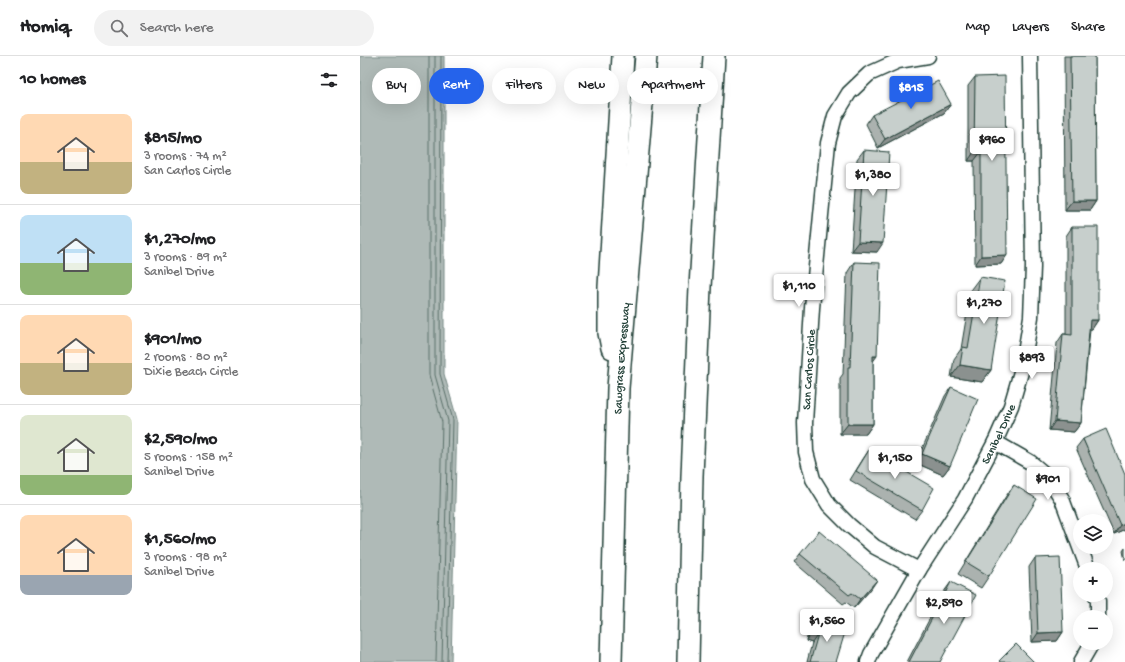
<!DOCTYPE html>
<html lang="en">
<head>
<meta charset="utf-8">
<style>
	:root { --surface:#fff; --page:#f2f2f2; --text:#202124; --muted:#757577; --line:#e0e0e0; --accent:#2563eb }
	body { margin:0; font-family:"Gochi Hand",sans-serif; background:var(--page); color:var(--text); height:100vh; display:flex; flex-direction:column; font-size:15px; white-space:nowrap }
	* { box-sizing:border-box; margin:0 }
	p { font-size:13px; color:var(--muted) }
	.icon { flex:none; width:22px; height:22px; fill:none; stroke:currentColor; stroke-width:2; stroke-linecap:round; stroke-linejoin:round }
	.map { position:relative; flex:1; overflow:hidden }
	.panel { display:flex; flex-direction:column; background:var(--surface); width:360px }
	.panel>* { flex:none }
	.banner { position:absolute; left:12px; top:12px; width:380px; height:36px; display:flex; gap:8px }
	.controls { position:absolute; left:713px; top:458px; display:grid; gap:8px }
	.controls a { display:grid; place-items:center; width:40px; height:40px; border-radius:50%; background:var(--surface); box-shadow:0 4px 16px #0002; font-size:20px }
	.price { position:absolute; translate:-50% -34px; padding:0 9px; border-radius:4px; background:#fff; color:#222; font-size:13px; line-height:26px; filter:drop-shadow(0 1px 2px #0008) }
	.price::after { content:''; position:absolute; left:50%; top:24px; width:12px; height:9px; margin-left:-6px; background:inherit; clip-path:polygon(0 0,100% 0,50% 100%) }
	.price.on { background:var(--accent); color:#fff }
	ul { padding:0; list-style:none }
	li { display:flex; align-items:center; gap:12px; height:100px; padding:0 20px }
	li+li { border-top:1px solid var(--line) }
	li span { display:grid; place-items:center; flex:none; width:112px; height:80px; border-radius:8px; color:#555 }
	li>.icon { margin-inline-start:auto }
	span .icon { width:48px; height:48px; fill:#fffc; stroke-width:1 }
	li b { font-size:17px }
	h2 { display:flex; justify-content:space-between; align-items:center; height:48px; padding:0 20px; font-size:17px }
	.pill { padding:0 14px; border-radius:18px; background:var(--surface); box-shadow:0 4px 16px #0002; font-size:14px; line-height:36px }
	.pill.on { background:var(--accent); color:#fff }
	header { display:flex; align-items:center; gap:24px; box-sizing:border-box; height:56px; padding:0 20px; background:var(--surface); border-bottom:1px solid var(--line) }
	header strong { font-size:19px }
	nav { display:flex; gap:22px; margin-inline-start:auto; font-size:14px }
	.search { width:280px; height:36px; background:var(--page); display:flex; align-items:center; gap:10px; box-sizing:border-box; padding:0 14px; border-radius:22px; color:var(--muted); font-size:15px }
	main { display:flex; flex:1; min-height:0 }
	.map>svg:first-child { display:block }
</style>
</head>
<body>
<header>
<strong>Homiq</strong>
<div class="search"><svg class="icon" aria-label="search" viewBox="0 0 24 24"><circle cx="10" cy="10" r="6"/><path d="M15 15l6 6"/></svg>Search here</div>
<nav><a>Map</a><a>Layers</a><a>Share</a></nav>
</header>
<main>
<section class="panel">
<h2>10 homes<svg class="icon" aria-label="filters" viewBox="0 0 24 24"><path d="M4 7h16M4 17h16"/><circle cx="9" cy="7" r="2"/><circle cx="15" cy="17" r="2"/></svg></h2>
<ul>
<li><span style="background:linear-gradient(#ffd9b3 60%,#c2b280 0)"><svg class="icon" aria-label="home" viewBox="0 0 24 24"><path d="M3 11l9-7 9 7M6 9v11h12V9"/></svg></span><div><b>$815/mo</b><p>3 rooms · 74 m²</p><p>San Carlos Circle</p></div></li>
<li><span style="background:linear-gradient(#bfe0f5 60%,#8fb573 0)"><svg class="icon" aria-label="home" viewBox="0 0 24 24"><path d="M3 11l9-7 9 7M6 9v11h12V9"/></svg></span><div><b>$1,270/mo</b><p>3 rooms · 89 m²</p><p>Sanibel Drive</p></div></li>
<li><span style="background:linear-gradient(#ffd9b3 60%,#c2b280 0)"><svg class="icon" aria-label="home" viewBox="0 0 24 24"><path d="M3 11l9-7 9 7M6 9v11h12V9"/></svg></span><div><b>$901/mo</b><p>2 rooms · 80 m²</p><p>Dixie Beach Circle</p></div></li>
<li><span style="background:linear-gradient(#dfe7d0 75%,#8fb573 0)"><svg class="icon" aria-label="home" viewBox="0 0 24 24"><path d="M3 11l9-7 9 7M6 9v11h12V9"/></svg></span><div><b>$2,590/mo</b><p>5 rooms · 158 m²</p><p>Sanibel Drive</p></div></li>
<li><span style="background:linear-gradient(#ffd9b3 75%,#9aa5b1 0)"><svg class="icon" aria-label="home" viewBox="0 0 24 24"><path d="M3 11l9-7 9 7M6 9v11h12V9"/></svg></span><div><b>$1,560/mo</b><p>3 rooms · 98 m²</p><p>Sanibel Drive</p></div></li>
</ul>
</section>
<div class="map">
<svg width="765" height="606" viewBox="0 0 765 606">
	<rect width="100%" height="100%" fill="#fff"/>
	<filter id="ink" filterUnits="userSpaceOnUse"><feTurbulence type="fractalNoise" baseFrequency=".025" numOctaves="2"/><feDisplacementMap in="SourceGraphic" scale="8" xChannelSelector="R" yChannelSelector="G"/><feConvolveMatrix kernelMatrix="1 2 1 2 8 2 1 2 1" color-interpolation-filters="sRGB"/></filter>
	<g filter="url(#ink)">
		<polygon fill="#afbab7" stroke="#758883" points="0,0 84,0 84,318 97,363 91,606 0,606"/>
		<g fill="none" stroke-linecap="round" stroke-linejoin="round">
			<g stroke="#596f68" stroke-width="1">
				<polyline points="69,0 69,319 82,366 76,606"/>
				<polyline points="75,0 75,319 88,365 82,606"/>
				<polyline points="81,0 80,318 93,364 87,606"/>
			</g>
			<defs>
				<g id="minor">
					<polyline points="635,386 670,406 688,421 702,443 728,513"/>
					<path id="s1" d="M559,514l-44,-23 -26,-22 -20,-20 -16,-26 -7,-27 -1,-29 7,-115 16,-165 7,-27 14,-23 20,-19 29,-13 30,-5"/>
					<polyline points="736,539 738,545 738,561"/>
					<path id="s2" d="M508,606l3,-8 48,-84 46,-71 30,-57 16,-36 12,-41 8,-48 2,-50 -3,-211"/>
					<polyline points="721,606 732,587"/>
				</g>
				<g id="highway">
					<polyline points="252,292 249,277 249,231 263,0"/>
					<path id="s3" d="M251,606l7,-274 28,-332"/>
					<polyline points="328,606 332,420 340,231 354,0"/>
				</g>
			</defs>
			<use href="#minor" stroke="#1f3d34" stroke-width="17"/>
			<use href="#highway" stroke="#1f3d34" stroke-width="24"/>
			<use href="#minor" stroke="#fff" stroke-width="14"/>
			<use href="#highway" stroke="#fff" stroke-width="21"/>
		</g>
		<g fill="#abb2af" stroke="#1f3d34">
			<polygon points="704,0 735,0 736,145 730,154 705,154"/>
			<polygon points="615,21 647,199 641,208 615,209 614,105 608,105 608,30"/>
			<polygon points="591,48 584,57 518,92 506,68 512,59"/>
			<polygon points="504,94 517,196 491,195 497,103"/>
			<polygon points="712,171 738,264 732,273 730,273 721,367 714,376 689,374 697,287 703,278 706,278 706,180"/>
			<polygon points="494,206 513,305 513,368 506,378 480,378 480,322 483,318 487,217"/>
			<polygon points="620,221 631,314 622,326 591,321 594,303 601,293 611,233"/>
			<polygon points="591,331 590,410 583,419 556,407 585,340"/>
			<polygon points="723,383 765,473 754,478 716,392"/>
			<polygon points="509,394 562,454 555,463 490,424 503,403"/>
			<polygon points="654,429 629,520 621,532 598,518 646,440"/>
			<polygon points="765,492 765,504 763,495"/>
			<polygon points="440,498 511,533 494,552 486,546 483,548 434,506"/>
			<polygon points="675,502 703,576 697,585 672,586 669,511"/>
			<polygon points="591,526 580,606 547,606 583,537"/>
			<polygon points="456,565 476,606 447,606 452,587 446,585 449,574"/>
		</g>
		<g fill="#8b918f" stroke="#1f3d34">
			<polygon points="591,48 584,57 518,92 525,83"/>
			<polygon points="614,96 621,96 614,105 608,105"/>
			<polygon points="712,145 736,145 730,154 705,154"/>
			<polygon points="498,186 523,187 517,196 491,195"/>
			<polygon points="647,199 641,208 615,209 621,200"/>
			<polygon points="730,264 738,264 732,273 724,273"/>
			<polygon points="513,300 517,300 509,311"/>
			<polygon points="600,309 631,314 622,326 591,321"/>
			<polygon points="695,365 721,367 714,376 689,374"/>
			<polygon points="488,368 513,368 506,378 480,378"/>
			<polygon points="562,398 590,410 583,419 556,407"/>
			<polygon points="765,467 765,473 754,478 760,469"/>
			<polygon points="517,524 511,533 494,552 500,543"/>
			<polygon points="452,576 458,578 452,587 446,585"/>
			<polygon points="703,576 697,585 672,586 678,577"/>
		</g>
		<g fill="#c7cfcc" stroke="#1f3d34">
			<polygon points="710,0 735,0 736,145 712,145"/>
			<polygon points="645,20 647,199 621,200 621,96 614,96 615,21"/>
			<polygon points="578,25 591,48 525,83 512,59"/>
			<polygon points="504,94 529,96 523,187 498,186"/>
			<polygon points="712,171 738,171 738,264 730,264 721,367 695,365 703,278 712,279"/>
			<polygon points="494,206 520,207 517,300 513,300 513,368 488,368 488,311 490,311"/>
			<polygon points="620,221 645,225 631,314 600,309 603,291 608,292"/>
			<polygon points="591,331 618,343 590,410 562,398"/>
			<polygon points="746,373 765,418 765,467 760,469 723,383"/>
			<polygon points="509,394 574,432 562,454 496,415"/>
			<polygon points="654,429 677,443 629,520 606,506"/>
			<polygon points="459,475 517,524 500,543 492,537 489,539 440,498"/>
			<polygon points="700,501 703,576 678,577 675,502"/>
			<polygon points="591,526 616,539 580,606 549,606"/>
			<polygon points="456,565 486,573 476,606 450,606 458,578 452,576"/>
			<polygon points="656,588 674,606 640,606 639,605"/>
		</g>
	</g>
	<g text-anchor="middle" stroke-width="3" stroke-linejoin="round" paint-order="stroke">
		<g font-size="12" fill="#1f3d34" stroke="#fff">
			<text dy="4" stroke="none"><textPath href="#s3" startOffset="304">Sawgrass Expressway</textPath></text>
			<text dy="4" stroke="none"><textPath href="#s1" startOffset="253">San Carlos Circle</textPath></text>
			<text dy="4" stroke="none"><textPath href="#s2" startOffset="263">Sanibel Drive</textPath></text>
		</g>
	</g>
</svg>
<div class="controls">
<a><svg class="icon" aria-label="layers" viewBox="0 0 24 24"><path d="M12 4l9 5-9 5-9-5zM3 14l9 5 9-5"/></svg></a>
<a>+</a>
<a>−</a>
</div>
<b class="price on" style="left:551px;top:54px">$815</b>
<b class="price" style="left:632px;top:106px">$960</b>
<b class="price" style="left:513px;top:141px">$1,380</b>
<b class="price" style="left:439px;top:252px">$1,110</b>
<b class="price" style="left:624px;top:269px">$1,270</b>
<b class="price" style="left:672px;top:324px">$893</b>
<b class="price" style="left:535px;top:424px">$1,150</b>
<b class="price" style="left:688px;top:445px">$901</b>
<b class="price" style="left:584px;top:569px">$2,590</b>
<b class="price" style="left:467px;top:587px">$1,560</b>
<div class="banner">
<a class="pill">Buy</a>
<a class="pill on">Rent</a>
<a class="pill">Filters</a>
<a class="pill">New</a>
<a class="pill">Apartment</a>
</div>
</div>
</main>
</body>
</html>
